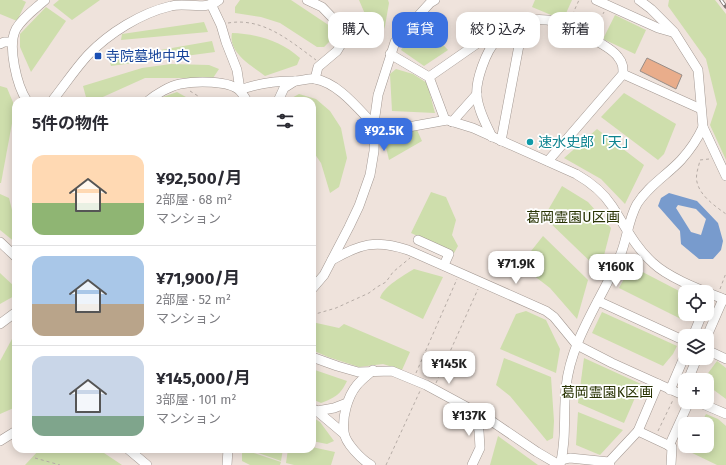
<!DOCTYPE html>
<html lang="ja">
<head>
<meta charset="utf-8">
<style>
	:root { --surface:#fff; --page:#f7f7f7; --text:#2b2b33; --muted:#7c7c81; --line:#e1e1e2; --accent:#3b71e0 }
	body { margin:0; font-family:"Fira Sans","Noto Sans JP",sans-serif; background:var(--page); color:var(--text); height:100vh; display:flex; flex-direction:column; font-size:15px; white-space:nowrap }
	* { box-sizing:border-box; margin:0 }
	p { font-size:13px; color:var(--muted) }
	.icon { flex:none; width:22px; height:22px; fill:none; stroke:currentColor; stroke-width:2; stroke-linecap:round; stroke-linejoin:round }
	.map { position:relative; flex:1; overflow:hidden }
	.drawer { position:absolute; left:12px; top:97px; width:304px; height:356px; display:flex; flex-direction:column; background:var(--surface); border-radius:12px; box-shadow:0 2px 10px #0003 }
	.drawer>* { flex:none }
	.guide { position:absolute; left:328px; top:12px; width:338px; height:36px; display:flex; gap:8px }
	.buttons { position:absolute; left:678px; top:285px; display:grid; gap:8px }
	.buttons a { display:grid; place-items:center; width:36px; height:36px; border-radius:8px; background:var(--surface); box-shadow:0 2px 10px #0003; font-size:20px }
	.price { position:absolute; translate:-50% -34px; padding:0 9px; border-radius:8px; background:#fff; color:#222; font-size:13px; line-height:26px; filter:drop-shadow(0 1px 2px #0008) }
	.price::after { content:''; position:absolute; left:50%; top:24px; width:12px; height:9px; margin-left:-6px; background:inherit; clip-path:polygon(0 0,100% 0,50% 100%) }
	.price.selected { background:var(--accent); color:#fff }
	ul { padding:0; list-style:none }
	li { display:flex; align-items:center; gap:12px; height:100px; padding:0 20px }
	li+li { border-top:1px solid var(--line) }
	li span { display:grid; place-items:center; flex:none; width:112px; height:80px; border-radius:12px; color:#555 }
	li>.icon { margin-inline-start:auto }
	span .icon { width:48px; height:48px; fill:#fffc; stroke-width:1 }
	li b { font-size:17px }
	h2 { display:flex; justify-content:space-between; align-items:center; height:48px; padding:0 20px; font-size:17px }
	.pill { padding:0 14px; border-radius:12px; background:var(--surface); box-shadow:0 2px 10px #0003; font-size:14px; line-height:36px }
	.pill.selected { background:var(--accent); color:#fff }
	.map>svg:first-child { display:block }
</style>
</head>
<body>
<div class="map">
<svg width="726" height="465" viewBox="0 0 726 465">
	<rect width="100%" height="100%" fill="#efe3dc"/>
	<g fill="#cedeac">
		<polygon points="0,0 22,0 26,2 17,21 0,14"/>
		<polygon points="59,0 100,0 72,20 53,5"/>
		<polygon points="240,0 291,0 339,32 324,47 317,47 280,23 261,17 235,13 235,7"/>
		<polygon points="359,0 388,0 389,3 385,26 379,44 372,45 368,21"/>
		<polygon points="535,0 572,0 563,20 532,7"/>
		<polygon points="669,0 715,0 726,14 726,160 710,125 717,104 706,59 668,6"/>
		<polygon points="46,7 66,21 31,72 20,47 20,34"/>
		<polygon points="615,15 646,30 635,54 603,39"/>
		<polygon points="204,22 208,32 121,40 122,34"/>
		<polygon points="426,27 448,50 424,66 401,50 410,36"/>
		<path d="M232,33c25,1 49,8 68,25l-3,7 -32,11c-14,-11 -37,-23 -33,-43z"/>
		<polygon points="212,41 215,52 111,66 109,59"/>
		<polygon points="171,64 209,65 219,69 213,78 145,78 94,101 87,101 83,86 142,68"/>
		<polygon points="396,69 413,74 427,83 435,113 392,111 390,74"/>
		<polygon points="0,86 7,88 15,107 1,183 0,183"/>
		<polygon points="177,92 193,101 159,101 160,98"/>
		<polygon points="624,93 676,124 664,154 658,160 601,117"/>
		<polygon points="299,94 316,99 330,111 341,128 347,158 339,187 330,193 321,163 312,150 312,101 286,101"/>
		<polygon points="597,129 644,165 625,204 601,179 564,158"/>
		<polygon points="417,130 422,141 389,160 384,139"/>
		<polygon points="562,186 588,202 611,228 600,271 544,217"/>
		<polygon points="431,192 446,197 456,220 452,235 458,246 454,253 411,233"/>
		<polygon points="0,194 9,198 16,226 16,243 0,230"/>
		<polygon points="543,236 588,280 577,319 550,288 520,265"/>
		<polygon points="631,266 685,294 685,314 687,314 683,320 619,288"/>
		<path d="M414,269l29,8 -20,42 -43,-21c3,-11 24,-23 34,-29z"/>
		<polygon points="0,273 16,288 16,295 0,304"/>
		<polygon points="526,311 546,320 560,349 556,373 500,349 516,314"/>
		<polygon points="602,312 677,346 673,354 663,366 592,333"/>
		<polygon points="312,322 339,328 344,324 410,352 402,370 383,364 359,367 328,357 312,350"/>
		<polygon points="16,336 16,407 0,414 0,361 12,339"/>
		<polygon points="504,358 551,377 554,421 553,438 547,441 510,396 496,385"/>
		<polygon points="584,358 641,384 624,423 578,403"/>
		<polygon points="717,361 726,368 726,399 707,385 707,380 703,380"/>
		<path d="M312,369l35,12c-7,14 -11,16 -26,22l-9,-4z"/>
		<polygon points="578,412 623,430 600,455 576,445"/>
		<polygon points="706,414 718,419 726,426 726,465 717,465 688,451 691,446 707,446 707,424 701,424"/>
		<polygon points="312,417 320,422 334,441 327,444 312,441"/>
		<polygon points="498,436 538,465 490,465"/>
		<polygon points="312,447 335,452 331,465 294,465 286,463 288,449 312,449"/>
		<polygon points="40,449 98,449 122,465 25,465"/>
		<polygon points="242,449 281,462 280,465 250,465 242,461"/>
		<polygon points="247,449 283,449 281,461"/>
	</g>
	<path fill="#789bcd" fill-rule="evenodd" d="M669,193l28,8 21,22 5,18 -2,9 -8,9h-14l-18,-15 -1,-13 -22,-25 3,-8zM678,205l18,4 10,10 -5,16 -10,-3 -15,-24z"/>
	<polygon fill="#e9ad8b" stroke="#988d87" points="647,58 682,75 676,89 640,71"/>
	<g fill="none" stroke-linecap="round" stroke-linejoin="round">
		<defs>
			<g id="minor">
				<polyline points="307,0 322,7 346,32 343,41 337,51 318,67 315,79"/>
				<polyline points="596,0 658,28 672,32"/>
				<polyline points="639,0 651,9 674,32 698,70 703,127 726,176"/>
				<path d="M211,4l10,21 5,17 11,28 3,20c18,-7 35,-9 54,-9 7,0 15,-3 21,-2 24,4 44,31 60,47"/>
				<polyline points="0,44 4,42 12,42"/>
				<polyline points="390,54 429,77 445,120"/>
				<polyline points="623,74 701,109"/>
				<polyline points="429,77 488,36 504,33"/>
				<path d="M27,101c-10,-15 -20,-55 -11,-72 7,-12 19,-20 29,-29"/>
				<path d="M52,101c12,-15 23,-32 36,-46 21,-22 53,-42 83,-49 15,-4 35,5 48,-6"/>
				<path d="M148,101c8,-7 22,-15 32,-17 15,-3 50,-4 60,7 3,3 5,7 7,10"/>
				<polyline points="278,101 284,88 295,81"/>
				<polyline points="452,122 477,94"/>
				<path d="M375,133l72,-13 26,8 103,46c14,8 27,18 36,32 13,20 23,41 41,57 17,16 51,28 73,37"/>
				<path d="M492,137c-6,-13 -14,-27 -15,-41 -2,-14 9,-46 20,-56 7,-8 17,-12 26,-16"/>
				<path d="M501,141l22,-117c8,-5 15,-5 24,-4 14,2 63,25 71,37 5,6 5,10 5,17l-75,87"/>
				<polyline points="418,240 449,254 444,265"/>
				<polyline points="0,242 16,257"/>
				<path d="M332,260c28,-16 44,-21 76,-10l138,61 8,6 23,28 35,18 73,33"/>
				<polyline points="312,289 324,275 349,227 359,206 370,175 374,151 375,116 378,95 395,42 419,15 430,3 435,0"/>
				<polyline points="598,301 685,341"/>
				<polyline points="707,303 711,294"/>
				<polyline points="0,324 16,312"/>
				<polyline points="693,336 702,314"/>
				<polyline points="707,336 723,299"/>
				<polyline points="707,350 726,359"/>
				<polyline points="312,357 337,366 358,372 392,371 426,385 487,418 537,452 554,462 556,465"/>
				<polyline points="688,380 697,358"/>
				<polyline points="670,390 685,355"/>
				<polyline points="698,402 726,414"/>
				<polyline points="312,408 317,411 343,433"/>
				<polyline points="317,411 334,408 347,403"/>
				<polyline points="638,431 658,384"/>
				<polyline points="0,441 16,431"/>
				<polyline points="669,446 689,402"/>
				<polyline points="128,449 147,465"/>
				<polyline points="562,460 570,458 609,462 610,465"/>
				<polyline points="609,462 638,431 672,447 671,465"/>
				<polyline points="227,465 228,449"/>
				<path d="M371,465c-9,-5 -26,-22 -27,-33 -2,-14 3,-35 13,-47 4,-5 11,-10 16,-15"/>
				<polyline points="472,465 480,448 479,431 474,410"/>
				<path d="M560,465c7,-26 3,-52 6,-78 5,-48 36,-88 54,-131 7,-16 8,-36 17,-52 11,-18 30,-29 44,-44 9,-10 17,-22 22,-33"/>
			</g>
		</defs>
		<use href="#minor" stroke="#a39892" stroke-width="10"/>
		<g stroke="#b6aca6" stroke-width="1" stroke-dasharray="3 3" stroke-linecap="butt">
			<polyline points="570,20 579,0"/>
			<path d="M228,23c35,-6 62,18 88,37"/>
			<polyline points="595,30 604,12"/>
			<polyline points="190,91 206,101"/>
			<path d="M709,159l-9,1c-1,6 -5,15 -3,22 3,14 18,24 29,32"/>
			<polyline points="720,289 726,273"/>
			<polyline points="312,315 336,308 369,293 377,287 386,282 393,272 410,258"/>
			<polyline points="416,373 457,279"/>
			<polyline points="436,383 478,289"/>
			<polyline points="658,431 673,400"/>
			<polyline points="35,458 60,465"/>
			<polyline points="386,465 420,391"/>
		</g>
		<use href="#minor" stroke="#fff" stroke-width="9"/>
		<defs>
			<polyline id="rail" points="721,0 726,7"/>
		</defs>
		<use href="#rail" stroke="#7b736f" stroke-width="3.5"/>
		<use href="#rail" stroke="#fff" stroke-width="2" stroke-dasharray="6" stroke-linecap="butt"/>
	</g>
	<rect fill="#1a4fb4" stroke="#fff" stroke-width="1.5" x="94" y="52" width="8" height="8" rx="2"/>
	<circle fill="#0f9aa8" stroke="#fff" stroke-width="1.5" cx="530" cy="142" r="4"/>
	<g text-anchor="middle" stroke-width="3.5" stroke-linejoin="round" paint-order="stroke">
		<g font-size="14" fill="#164399" stroke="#fff" text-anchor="start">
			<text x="106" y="61">寺院墓地中央</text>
		</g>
		<g font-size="14" fill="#0d838f" stroke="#fff" text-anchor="start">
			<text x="538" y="147">速水史郎「天」</text>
		</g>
		<g font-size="14" fill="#273202" stroke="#fff">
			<text x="573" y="222">葛岡霊園U区画</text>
			<text x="607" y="397">葛岡霊園K区画</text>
		</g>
	</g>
</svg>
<div class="buttons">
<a><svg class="icon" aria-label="locate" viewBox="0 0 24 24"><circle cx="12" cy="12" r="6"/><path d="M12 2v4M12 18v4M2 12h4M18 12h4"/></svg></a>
<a><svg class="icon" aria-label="layers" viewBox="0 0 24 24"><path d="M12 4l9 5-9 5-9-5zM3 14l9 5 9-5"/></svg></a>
<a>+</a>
<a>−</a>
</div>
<b class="price selected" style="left:384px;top:152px">¥92.5K</b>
<b class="price" style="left:516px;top:285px">¥71.9K</b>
<b class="price" style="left:616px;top:288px">¥160K</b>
<b class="price" style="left:449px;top:385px">¥145K</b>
<b class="price" style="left:469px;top:437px">¥137K</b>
<div class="guide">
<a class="pill">購入</a>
<a class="pill selected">賃貸</a>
<a class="pill">絞り込み</a>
<a class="pill">新着</a>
</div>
<section class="drawer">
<h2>5件の物件<svg class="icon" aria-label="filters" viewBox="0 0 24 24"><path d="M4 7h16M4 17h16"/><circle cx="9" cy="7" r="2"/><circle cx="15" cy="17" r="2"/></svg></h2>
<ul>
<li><span style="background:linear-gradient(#ffd9b3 60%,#8fb573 0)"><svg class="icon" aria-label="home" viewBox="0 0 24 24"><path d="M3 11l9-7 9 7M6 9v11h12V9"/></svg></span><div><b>¥92,500/月</b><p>2部屋 · 68 m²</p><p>マンション</p></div></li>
<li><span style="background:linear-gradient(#a9c7e8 60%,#b9a48a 0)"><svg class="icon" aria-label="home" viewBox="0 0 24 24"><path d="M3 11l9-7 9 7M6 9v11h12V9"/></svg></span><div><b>¥71,900/月</b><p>2部屋 · 52 m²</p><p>マンション</p></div></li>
<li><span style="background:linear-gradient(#c9d6e8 75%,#7fa58c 0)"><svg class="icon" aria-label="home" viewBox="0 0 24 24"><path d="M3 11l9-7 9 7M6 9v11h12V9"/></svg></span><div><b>¥145,000/月</b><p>3部屋 · 101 m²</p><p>マンション</p></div></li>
</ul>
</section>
</div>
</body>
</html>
